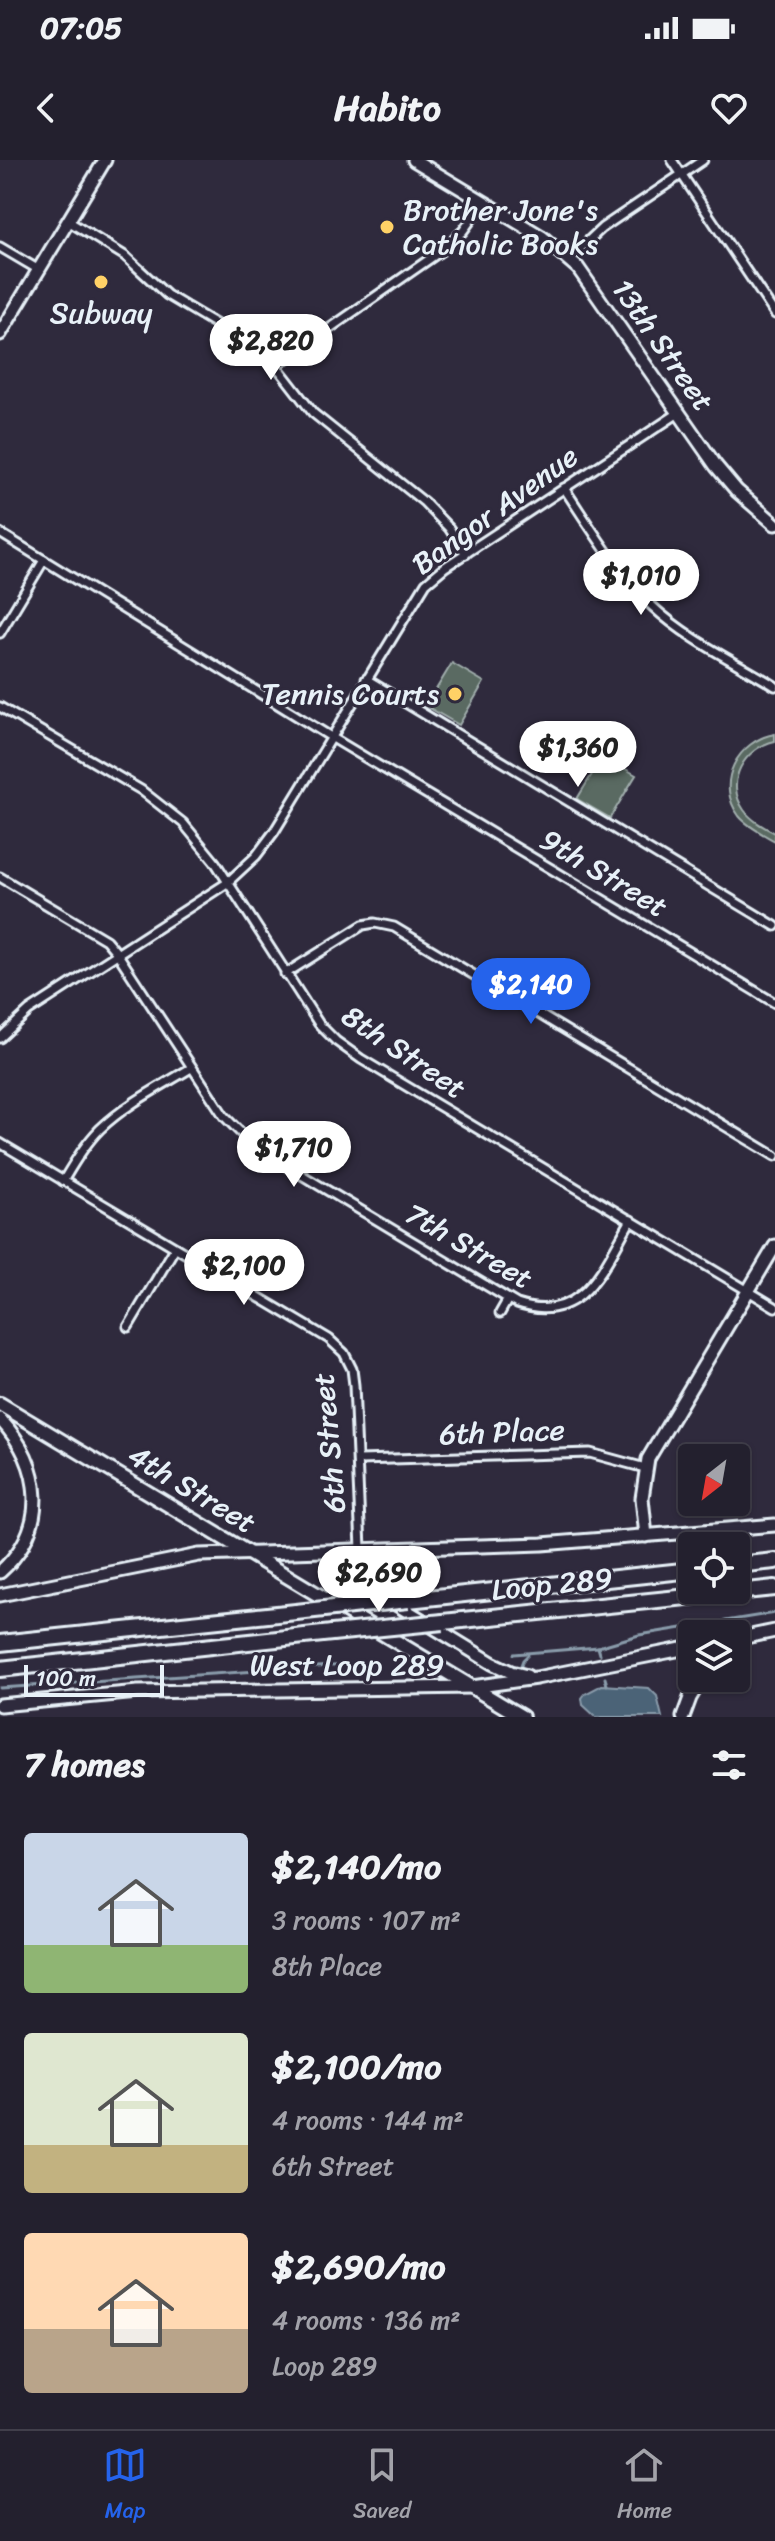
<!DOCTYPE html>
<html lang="en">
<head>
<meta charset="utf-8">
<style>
	:root { --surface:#23202e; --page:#2b2836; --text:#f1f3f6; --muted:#a3a3aa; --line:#403e4a; --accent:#2563eb }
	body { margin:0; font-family:Sriracha,sans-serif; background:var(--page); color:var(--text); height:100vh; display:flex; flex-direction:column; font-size:30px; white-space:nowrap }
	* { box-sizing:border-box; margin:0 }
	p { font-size:26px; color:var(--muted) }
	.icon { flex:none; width:44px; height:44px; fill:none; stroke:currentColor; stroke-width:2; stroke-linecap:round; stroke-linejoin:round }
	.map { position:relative; height:1557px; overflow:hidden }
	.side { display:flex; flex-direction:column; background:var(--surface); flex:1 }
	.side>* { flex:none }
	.needle { width:52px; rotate:211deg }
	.fabs { position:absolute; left:678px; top:1284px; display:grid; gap:16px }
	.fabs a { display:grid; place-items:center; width:72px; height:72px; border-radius:8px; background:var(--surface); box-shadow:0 2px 6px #0004,0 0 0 2px var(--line); font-size:40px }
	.scale { position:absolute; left:24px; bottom:20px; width:140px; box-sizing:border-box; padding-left:8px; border:4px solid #e8f1f8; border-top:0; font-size:22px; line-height:28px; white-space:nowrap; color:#e8f1f8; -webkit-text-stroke:6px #2f2a3d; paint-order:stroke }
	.price { position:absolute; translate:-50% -68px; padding:0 18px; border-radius:28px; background:#fff; color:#222; font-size:26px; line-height:52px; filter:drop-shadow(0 2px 4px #0008) }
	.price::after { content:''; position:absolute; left:50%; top:48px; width:24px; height:18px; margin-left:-12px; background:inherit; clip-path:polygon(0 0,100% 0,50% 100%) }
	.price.on { background:var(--accent); color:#fff }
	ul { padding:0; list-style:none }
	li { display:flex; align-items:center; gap:24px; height:200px; padding:0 24px }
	li span { display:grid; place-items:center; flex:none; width:224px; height:160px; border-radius:8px; color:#555 }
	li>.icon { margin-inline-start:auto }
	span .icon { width:96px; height:96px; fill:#fffc; stroke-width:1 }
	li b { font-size:34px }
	h2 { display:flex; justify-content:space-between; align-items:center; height:96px; padding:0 24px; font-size:34px }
	.status { display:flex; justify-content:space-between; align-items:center; height:56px; padding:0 40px; background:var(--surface); direction:ltr }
	.status svg { height:22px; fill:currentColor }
	header { display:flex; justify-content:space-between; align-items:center; height:104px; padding:0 24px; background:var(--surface); font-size:36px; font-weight:800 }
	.tab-bar { display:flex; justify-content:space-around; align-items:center; height:112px; border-top:2px solid var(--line); background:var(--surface); font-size:22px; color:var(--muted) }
	.tab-bar a { display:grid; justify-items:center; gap:4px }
	.tab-bar .on { color:var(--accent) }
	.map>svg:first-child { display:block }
</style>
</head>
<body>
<div class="status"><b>07:05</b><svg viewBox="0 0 49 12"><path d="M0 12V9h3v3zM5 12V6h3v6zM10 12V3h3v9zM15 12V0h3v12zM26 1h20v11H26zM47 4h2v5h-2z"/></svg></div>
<header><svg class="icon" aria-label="back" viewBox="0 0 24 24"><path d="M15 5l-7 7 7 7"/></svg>Habito<svg class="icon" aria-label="heart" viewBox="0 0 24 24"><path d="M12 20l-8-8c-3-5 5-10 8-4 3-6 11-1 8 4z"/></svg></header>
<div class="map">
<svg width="775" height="1557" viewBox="0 0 775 1557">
	<rect width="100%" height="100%" fill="#2f2a3d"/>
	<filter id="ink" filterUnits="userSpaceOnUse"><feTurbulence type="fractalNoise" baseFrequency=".0125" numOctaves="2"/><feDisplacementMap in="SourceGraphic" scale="16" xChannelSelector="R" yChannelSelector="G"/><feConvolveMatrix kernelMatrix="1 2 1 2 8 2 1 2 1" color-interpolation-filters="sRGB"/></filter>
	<g filter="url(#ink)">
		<g fill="#5a6a62" stroke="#a1aead" stroke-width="2">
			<polygon points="452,503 484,522 459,565 426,546"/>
			<path d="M775,574v7c-31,7 -51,41 -31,69 8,11 20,17 31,23v8c-12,-7 -27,-14 -36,-25 -25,-33 -1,-76 36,-82z"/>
			<polygon points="603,596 636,615 610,658 577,639"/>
		</g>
		<polygon fill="#4c6377" stroke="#8a9cab" stroke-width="2" points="602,1525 649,1528 657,1536 662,1557 596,1557 583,1545 582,1538 585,1534"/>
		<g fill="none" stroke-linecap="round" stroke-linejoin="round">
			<g stroke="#8a9cab" stroke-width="3">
				<polyline points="514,1494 598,1487"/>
				<polyline points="600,1494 598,1487 639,1475 775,1453"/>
				<polyline points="520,1508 523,1500 528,1495"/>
				<polyline points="605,1518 607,1525"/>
				<polyline points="0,1528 362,1504"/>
			</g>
			<defs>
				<g id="street">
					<polyline points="672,0 775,154"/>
					<polyline points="68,61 125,96 167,135 268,195 313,253 424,342 449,368 466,394"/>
					<polyline points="0,87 39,110"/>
					<polyline points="569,99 602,68 703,0"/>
					<polyline points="277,205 444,89 463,71 484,42"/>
					<path d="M564,328c27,40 53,84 88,118 35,33 82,55 123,80"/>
					<polyline points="0,373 331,577 775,843"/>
					<polyline points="0,473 44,400"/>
					<polyline points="366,519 775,766"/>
					<polyline points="0,547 141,630 183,663 215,702 319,864 336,881 361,899 775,1147"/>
					<path d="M0,717l106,63 11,13 107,163 31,31 262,157c66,22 86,-37 114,-84"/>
					<polyline points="285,814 363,765 375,763 394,767 775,996"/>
					<polyline points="0,878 29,851 227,723 256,696 274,672 426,423 445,407 680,252"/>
					<polyline points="0,983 329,1179 344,1193 352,1209 354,1225 361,1389"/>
					<path d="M63,1021c11,-18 22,-37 37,-52 26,-25 60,-42 91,-61"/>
					<polyline points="500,1153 508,1139"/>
					<polyline points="128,1167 175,1088"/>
					<polyline points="359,1300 590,1293 645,1308"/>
				</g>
				<g id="secondary">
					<polyline points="414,0 542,77 578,108 716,306 737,331 775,364"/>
					<polyline points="0,174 105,0"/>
					<path d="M0,1259c43,47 50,108 0,153"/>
					<polyline points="646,1376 642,1338 648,1299 775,1086"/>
					<polyline points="401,1395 383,1398 370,1405 365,1421 368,1427 492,1503 511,1512 527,1516"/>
					<polyline points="0,1435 199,1395 542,1384 775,1365"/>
					<polyline points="736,1479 775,1471"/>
					<polyline points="0,1545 138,1532 472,1527 536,1518 692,1487"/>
					<polyline points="683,1557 690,1538 702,1518"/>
				</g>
				<polyline id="primary" points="0,1244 522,1557"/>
				<g id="highway">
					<polyline points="736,1405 775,1401"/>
					<polyline points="408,1440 692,1410"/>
					<polyline points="443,1462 775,1428"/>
					<polyline points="0,1483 296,1452"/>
					<polyline points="0,1509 332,1473"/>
				</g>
			</defs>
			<use href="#street" stroke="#e8f1f8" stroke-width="13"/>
			<use href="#secondary" stroke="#e8f1f8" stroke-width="17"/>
			<use href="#primary" stroke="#e8f1f8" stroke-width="18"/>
			<use href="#highway" stroke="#e8f1f8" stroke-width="20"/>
			<use href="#street" stroke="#2f2a3d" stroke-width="7"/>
			<use href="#secondary" stroke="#2f2a3d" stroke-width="11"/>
			<use href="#primary" stroke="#2f2a3d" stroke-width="12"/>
			<use href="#highway" stroke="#2f2a3d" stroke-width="14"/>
			<defs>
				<g id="highway-bridge">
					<polyline points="296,1452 408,1440"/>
					<polyline points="332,1473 443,1462"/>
				</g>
			</defs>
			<use href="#highway-bridge" stroke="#e8f1f8" stroke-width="20" stroke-linecap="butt"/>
			<use href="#highway-bridge" stroke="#2f2a3d" stroke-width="14"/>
		</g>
	</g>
	<g fill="#ffd166" stroke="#2f2a3d" stroke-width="3">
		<circle cx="387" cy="67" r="8"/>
		<circle cx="101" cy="122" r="8"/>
		<circle cx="455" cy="534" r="8"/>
	</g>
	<g text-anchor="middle" stroke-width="6" stroke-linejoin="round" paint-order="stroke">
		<g font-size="30" fill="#e8f1f8" stroke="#2f2a3d" text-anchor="start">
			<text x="403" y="60">Brother Jone's<tspan x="403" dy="34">Catholic Books</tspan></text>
			<text x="101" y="163" text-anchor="middle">Subway</text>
			<text x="439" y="544" text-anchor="end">Tennis Courts</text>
		</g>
		<g font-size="30" fill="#e8f1f8" stroke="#2f2a3d">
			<text transform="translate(663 185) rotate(55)" y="10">13th Street</text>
			<text transform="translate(495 350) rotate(-36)" y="10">Bangor Avenue</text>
			<text transform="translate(604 713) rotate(31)" y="10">9th Street</text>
			<text transform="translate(404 892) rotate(34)" y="10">8th Street</text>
			<text transform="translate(469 1086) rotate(30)" y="10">7th Street</text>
			<text transform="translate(502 1272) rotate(-2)" y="10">6th Place</text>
			<text transform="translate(329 1283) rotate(-95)" y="10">6th Street</text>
			<text transform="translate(192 1329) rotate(31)" y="10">4th Street</text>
			<text transform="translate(552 1424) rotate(-6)" y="10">Loop 289</text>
			<text x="347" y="1515">West Loop 289</text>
		</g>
	</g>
</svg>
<div class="fabs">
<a><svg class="needle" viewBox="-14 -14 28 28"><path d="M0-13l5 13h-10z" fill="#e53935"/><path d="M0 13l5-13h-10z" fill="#a3a3aa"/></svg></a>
<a><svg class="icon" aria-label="locate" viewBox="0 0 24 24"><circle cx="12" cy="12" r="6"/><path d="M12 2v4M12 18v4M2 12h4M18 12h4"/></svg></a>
<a><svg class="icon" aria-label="layers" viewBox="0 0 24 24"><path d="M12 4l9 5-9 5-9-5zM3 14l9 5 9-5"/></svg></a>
</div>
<div class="scale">100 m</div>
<b class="price" style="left:271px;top:222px">$2,820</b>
<b class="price" style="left:641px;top:457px">$1,010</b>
<b class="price" style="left:578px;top:629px">$1,360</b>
<b class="price on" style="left:531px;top:866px">$2,140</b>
<b class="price" style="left:294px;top:1029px">$1,710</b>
<b class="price" style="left:244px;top:1147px">$2,100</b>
<b class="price" style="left:379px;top:1454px">$2,690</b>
</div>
<section class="side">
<h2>7 homes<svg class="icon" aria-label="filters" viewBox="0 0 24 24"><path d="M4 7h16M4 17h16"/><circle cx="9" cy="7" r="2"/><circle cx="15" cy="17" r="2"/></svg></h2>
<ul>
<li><span style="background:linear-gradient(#c9d6e8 70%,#8fb573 0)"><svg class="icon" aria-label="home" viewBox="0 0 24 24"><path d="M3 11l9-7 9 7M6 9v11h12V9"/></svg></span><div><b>$2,140/mo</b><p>3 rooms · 107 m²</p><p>8th Place</p></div></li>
<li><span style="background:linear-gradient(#dfe7d0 70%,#c2b280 0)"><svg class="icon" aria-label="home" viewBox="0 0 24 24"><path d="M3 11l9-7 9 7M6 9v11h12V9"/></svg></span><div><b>$2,100/mo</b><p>4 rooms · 144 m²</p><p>6th Street</p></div></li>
<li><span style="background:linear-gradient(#ffd9b3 60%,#b9a48a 0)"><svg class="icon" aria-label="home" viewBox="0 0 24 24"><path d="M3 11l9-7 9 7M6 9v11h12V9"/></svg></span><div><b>$2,690/mo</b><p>4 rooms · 136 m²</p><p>Loop 289</p></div></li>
</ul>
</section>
<nav class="tab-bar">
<a class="on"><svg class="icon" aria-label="map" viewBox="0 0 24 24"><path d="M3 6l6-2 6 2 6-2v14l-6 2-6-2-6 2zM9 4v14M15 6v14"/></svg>Map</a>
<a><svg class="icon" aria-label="saved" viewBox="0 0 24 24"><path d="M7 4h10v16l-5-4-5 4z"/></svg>Saved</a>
<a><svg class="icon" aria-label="home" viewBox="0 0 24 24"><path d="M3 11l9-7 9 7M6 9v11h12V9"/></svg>Home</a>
</nav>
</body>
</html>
